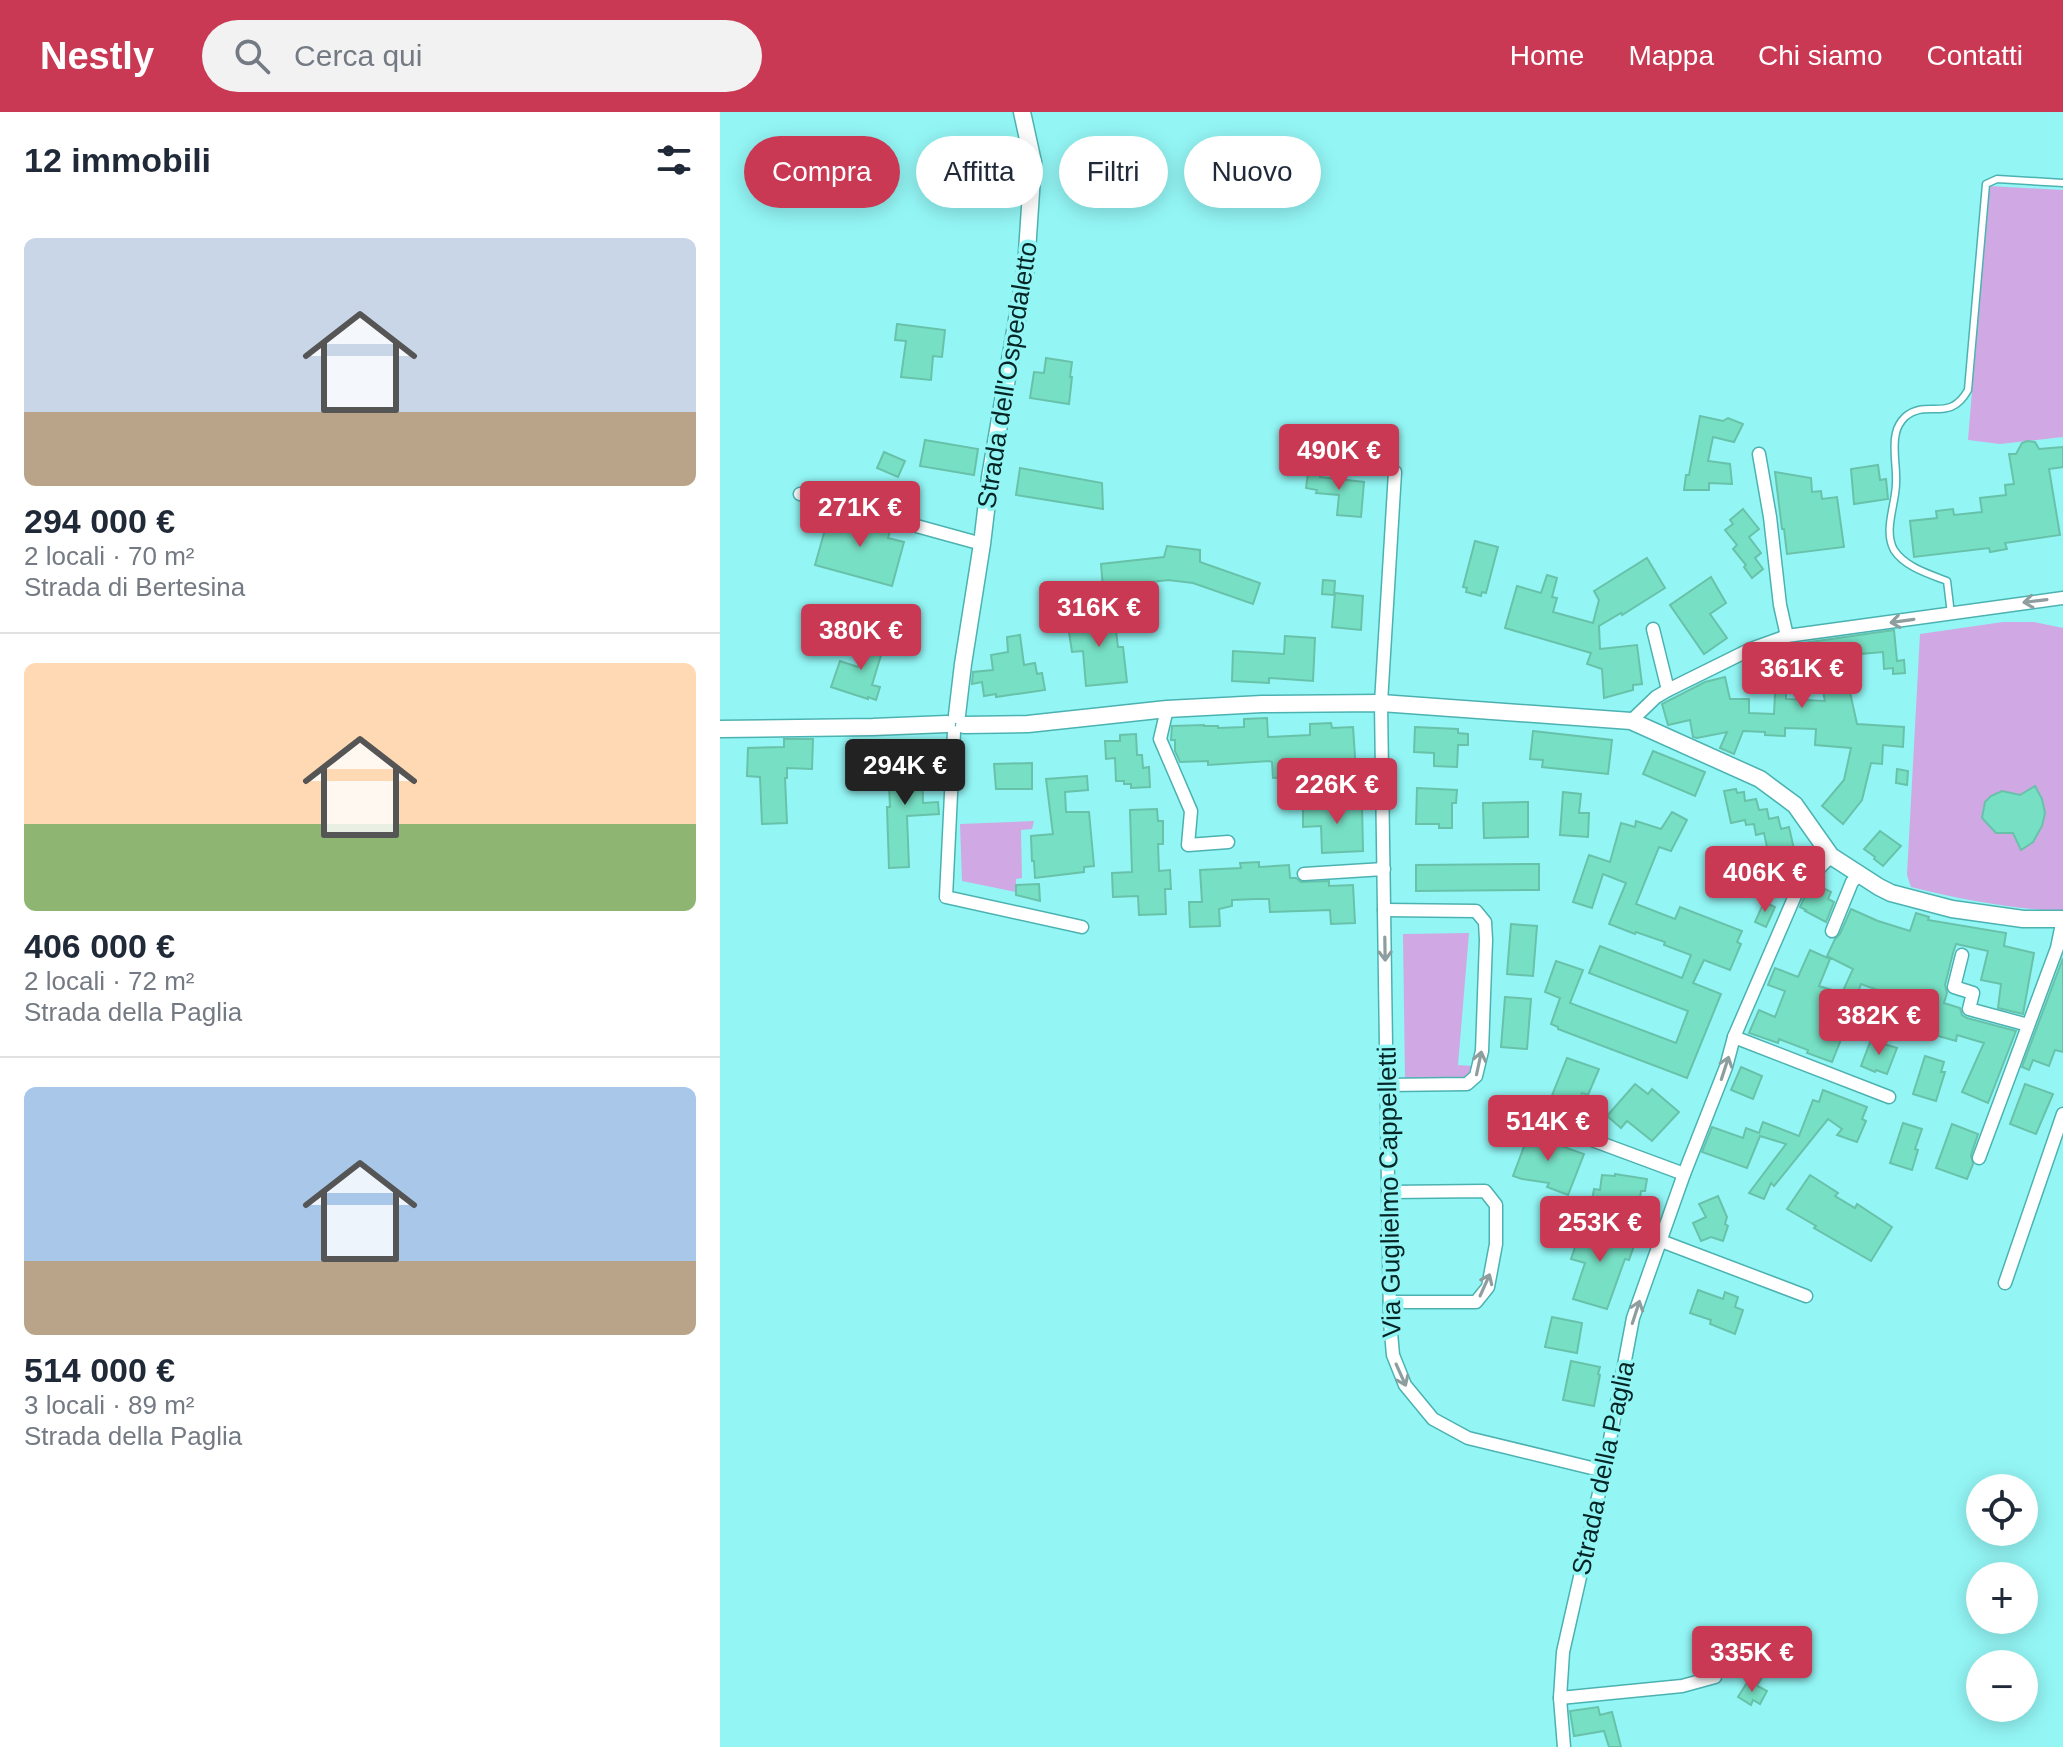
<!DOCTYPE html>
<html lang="it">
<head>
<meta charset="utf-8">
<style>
	:root { --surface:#fff; --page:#f2f2f3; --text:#1f2937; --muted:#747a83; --line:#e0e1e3; --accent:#c93954 }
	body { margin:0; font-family:Arial,sans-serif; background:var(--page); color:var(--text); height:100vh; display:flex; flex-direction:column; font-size:30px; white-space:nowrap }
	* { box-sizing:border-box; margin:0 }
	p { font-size:26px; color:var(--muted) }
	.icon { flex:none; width:44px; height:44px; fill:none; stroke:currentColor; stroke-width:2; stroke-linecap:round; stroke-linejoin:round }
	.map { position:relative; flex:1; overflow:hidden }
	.side { display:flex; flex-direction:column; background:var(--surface); width:720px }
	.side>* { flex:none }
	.top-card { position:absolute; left:24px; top:24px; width:760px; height:72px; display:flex; gap:16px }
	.fabs { position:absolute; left:1246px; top:1362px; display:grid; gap:16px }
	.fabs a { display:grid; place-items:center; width:72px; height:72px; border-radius:50%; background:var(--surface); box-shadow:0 4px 20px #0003; font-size:40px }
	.price { position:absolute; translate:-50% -68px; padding:0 18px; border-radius:8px; background:var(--accent); color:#fff; font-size:26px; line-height:52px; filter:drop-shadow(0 2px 4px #0008) }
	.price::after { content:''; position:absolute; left:50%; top:48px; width:24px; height:18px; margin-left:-12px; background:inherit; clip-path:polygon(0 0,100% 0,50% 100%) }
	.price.active { background:#222; color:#fff }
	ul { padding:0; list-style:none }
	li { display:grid; align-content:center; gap:16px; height:424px; padding:0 24px }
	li+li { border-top:2px solid var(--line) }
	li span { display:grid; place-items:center; height:248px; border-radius:12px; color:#555 }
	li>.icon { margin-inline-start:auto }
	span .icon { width:144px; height:144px; fill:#fffc; stroke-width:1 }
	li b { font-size:34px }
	h2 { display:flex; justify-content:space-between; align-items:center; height:96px; padding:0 24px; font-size:34px }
	.chip { padding:0 28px; border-radius:36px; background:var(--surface); box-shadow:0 4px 20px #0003; font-size:28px; line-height:72px }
	.chip.active { background:var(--accent); color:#fff }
	header { display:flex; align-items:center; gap:48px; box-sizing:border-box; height:112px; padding:0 40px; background:var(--accent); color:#fff }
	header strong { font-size:38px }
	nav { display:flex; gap:44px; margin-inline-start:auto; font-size:28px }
	.search { width:560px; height:72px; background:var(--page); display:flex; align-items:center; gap:20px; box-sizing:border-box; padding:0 28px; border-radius:44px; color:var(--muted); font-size:30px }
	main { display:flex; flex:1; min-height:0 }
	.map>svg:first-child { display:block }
</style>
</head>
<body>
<header>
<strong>Nestly</strong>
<div class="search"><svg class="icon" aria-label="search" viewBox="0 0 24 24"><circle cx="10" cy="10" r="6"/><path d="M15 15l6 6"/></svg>Cerca qui</div>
<nav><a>Home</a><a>Mappa</a><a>Chi siamo</a><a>Contatti</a></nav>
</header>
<main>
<section class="side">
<h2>12 immobili<svg class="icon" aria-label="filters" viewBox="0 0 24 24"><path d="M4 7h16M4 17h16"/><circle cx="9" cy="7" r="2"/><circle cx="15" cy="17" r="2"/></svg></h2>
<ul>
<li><span style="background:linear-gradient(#c9d6e8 70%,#b9a48a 0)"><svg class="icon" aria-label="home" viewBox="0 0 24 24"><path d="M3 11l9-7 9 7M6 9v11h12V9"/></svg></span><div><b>294 000 €</b><p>2 locali · 70 m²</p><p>Strada di Bertesina</p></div></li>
<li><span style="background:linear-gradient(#ffd9b3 65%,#8fb573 0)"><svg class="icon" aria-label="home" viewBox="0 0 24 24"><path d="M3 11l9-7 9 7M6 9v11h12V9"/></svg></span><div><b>406 000 €</b><p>2 locali · 72 m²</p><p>Strada della Paglia</p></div></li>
<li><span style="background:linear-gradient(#a9c7e8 70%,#b9a48a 0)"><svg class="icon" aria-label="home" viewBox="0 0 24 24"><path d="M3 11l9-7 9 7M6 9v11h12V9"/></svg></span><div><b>514 000 €</b><p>3 locali · 89 m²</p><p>Strada della Paglia</p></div></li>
</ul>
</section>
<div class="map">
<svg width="1343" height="1635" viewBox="0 0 1343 1635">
	<rect width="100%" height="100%" fill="#93f6f5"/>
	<g fill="#d0a8e3">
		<polygon points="1269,74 1343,78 1343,325 1280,332 1248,328"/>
		<path d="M1283,510h31l29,6v284c-52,-4 -102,-12 -152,-25l-4,-12 13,-241z"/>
		<polygon points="314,709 312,717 301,718 302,766 296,767 296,780 242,769 240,712"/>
		<polygon points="749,821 738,953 753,954 750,962 746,966 685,967 683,822"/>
	</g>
	<g fill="#77e0c4" stroke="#68c2aa" stroke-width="2">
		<polygon points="177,212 225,218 222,245 213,244 211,268 181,265 186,229 175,228"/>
		<polygon points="326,246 352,250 350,265 352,265 349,292 310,286 314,260 324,261"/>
		<polygon points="980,304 1003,309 1008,306 1023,312 1014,330 993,325 988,349 1010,352 1012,372 989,371 989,378 964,378 966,363 969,363"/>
		<polygon points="205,328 258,337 254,363 200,354"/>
		<polygon points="1307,329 1315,330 1319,337 1343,335 1343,355 1329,357 1340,423 1285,431 1287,437 1270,440 1269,436 1194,445 1190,409 1217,406 1216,399 1233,397 1234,403 1262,400 1260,386 1286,383 1285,373 1294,372 1289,342 1296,342 1302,331"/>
		<polygon points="164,340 185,349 178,365 157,356"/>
		<polygon points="1158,353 1160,368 1166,367 1168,387 1134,392 1131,357"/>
		<polygon points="589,354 601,355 600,365 644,370 641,405 617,403 619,383 596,381 597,378 586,376"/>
		<polygon points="300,356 382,371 383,397 296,383"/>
		<polygon points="1055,360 1091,366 1092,380 1101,379 1102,387 1117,385 1124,435 1067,442 1064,417 1062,417"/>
		<polygon points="1023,397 1039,417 1029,425 1041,441 1035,446 1043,457 1032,466 1024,455 1026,453 1013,437 1017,433 1005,418 1013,412 1010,408"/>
		<polygon points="110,400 171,416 168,426 184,430 172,474 95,453"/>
		<polygon points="755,429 778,435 766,481 762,480 761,484 746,480 747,476 743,475"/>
		<polygon points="447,434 480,438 480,450 540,471 533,492 473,471 448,468 383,476 381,452 444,445"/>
		<polygon points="927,446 945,476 902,503 901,501 879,514 880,537 917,533 922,572 913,573 913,578 884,586 882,557 867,552 871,541 785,516 797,474 821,481 827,463 837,466 832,485 837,486 833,500 873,511 879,488 874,479"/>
		<polygon points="991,465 1006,491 990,502 1007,526 984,542 950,493"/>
		<polygon points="603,468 615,469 614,483 602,482"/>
		<polygon points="615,481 643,484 641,518 612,515"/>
		<polygon points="394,501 398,535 403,535 407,570 366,574 363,539 352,540 347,507"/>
		<polygon points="1174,518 1177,549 1184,548 1185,561 1173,562 1173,556 1164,557 1163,540 1140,542 1140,547 1126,548 1126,553 1124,553 1137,612 1184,615 1183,635 1163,633 1162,652 1151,651 1142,688 1123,712 1102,694 1124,668 1131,636 1095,633 1096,617 1065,616 1065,624 1045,623 1045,620 1023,619 1014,642 1000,636 1007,620 977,626 973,625 970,608 948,613 942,592 985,570 1005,565 1010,587 1029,587 1029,601 1054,602 1056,562 1066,562 1066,587 1105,589 1096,545 1059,549 1061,558 1059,559 1059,561 1033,567 1029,552 1032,551 1031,547 1069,533"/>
		<polygon points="300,523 304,553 315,551 317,562 322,561 325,578 276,585 276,582 264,584 262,570 252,572 253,560 273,558 271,543 288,540 287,525"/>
		<polygon points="565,524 595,526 593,569 549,566 549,571 512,569 513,539 564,542"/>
		<polygon points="145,526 165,530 152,573 160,575 156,588 148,585 148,587 111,575 120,549 138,555"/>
		<polygon points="547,606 548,625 590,623 590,612 611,611 612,616 633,615 636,659 615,660 614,649 573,652 573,665 553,666 552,650 549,649 488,653 488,649 460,650 455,639 455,628 451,628 452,614 484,613 484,614 498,614 498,616 524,615 524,607"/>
		<polygon points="695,615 738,617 738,621 748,622 748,633 738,633 737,655 714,654 714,641 694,640"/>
		<polygon points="813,619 892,628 888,662 822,655 823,648 810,647"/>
		<polygon points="416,622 417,643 422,643 423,656 429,655 430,675 411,676 411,672 404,672 404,669 396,669 395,646 386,647 385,629 400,629 400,623"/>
		<polygon points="64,627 93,627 92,657 67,656 67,666 65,666 67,711 42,712 40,665 27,664 28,636 64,635"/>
		<polygon points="933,639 985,660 975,684 923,662"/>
		<polygon points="202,647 203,691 218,690 219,702 187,704 189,755 169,756 167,695 170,695 168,650"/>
		<polygon points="312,651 312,677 276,677 274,652"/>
		<polygon points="1177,657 1188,659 1187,673 1176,671"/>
		<polygon points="367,664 368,678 345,680 346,700 369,700 374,754 364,755 364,760 315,766 314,749 312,749 311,724 333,722 326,667"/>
		<polygon points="1315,674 1322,687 1325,701 1322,714 1313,730 1301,738 1293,721 1276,721 1262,706 1265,690 1271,684 1282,679 1300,683"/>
		<polygon points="697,676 737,678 736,691 732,691 732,716 719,716 719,712 696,712"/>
		<polygon points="1016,677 1017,681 1024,680 1025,689 1036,687 1039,698 1047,697 1049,707 1058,705 1061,717 1069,715 1074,737 1072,738 1074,749 1051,755 1056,757 1060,775 1035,781 1033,770 1043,767 1041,756 1051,754 1044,721 1036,723 1034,712 1026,713 1025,708 1011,711 1004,679"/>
		<polygon points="843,680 861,682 859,701 869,701 868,725 840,723"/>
		<polygon points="808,690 808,725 764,726 763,691"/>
		<polygon points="642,692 643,739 602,741 601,714 583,715 583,693"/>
		<polygon points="437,697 438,709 443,709 443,732 438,732 439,759 450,758 451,777 445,777 446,802 419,803 418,784 393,785 392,761 412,760 410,698"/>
		<polygon points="952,700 967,708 951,739 939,735 916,792 955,807 960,795 1022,819 1017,830 1021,832 1010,858 984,848 973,871 1001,882 967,966 838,917 838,915 831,912 840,886 825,880 836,849 863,858 850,891 956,931 968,899 869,861 880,834 962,866 971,843 944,833 945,830 916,820 915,822 889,812 906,771 883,762 872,796 853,790 869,743 890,750 901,711 915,715 916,709 941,717"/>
		<polygon points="1160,719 1181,734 1163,754 1154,747 1155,745 1144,737"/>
		<polygon points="539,750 539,755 569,753 570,766 576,766 581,770 609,769 609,774 633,773 635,811 611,812 610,798 550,800 549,787 536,787 512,788 512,794 499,797 500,814 470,815 469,790 482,790 480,758 521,756 520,751"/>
		<polygon points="819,752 819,778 696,779 696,753"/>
		<polygon points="319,772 320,789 296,783 296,773"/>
		<polygon points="1099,774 1111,780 1108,787 1114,790 1106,810 1085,799 1086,798 1080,795 1085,784 1094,775 1098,777"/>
		<polygon points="1044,790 1055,795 1046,815 1035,810"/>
		<polygon points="1131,797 1158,809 1190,819 1196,801 1209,805 1208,808 1286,821 1284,834 1314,841 1303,902 1278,896 1281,872 1261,868 1268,839 1236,832 1233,841 1225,873 1227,881 1224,891 1240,896 1242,903 1247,906 1296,919 1268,991 1242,980 1264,931 1237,923 1236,929 1204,920 1213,891 1186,883 1171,912 1158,909 1169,882 1141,872 1130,902 1126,901 1121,919 1124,920 1112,950 1087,941 1088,938 1059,927 1058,931 1029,921 1039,898 1055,905 1065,879 1048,873 1055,856 1078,865 1090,838 1110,847 1099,874 1122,881 1133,857 1107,844 1115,827 1120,822"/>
		<polygon points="791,812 817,814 813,864 787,862"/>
		<polygon points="1343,846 1343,940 1335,938 1329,954 1313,948 1309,958 1302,955"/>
		<polygon points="785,885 811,887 807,937 781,935"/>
		<polygon points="1151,928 1177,936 1167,962 1156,958 1155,960 1141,954"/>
		<polygon points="1205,944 1224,950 1221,960 1225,960 1216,989 1193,982"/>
		<polygon points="847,946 879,957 868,983 862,981 852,1006 827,996"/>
		<polygon points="1021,955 1042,964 1033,987 1011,978"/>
		<polygon points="915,972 928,982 932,977 959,1000 932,1029 907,1009 901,1016 887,1004"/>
		<polygon points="1305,972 1333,982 1316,1022 1290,1012"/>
		<polygon points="1103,978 1147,995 1142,1007 1146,1009 1137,1030 1117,1023 1122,1017 1108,1007 1054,1074 1051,1071 1044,1087 1029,1081 1066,1032 1040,1024 1027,1056 982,1040 992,1015 1023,1026 1026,1016 1039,1021 1043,1010 1079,1024 1093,988 1099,990"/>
		<polygon points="1183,1011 1202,1017 1195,1037 1198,1038 1192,1058 1170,1051"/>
		<polygon points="1232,1012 1258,1022 1251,1043 1253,1052 1247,1067 1216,1056"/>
		<polygon points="811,1016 818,1017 826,1022 824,1028 864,1042 848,1083 827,1075 829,1071 802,1067 793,1064"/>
		<polygon points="895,1062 927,1067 925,1079 921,1079 918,1101 871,1094 874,1077 880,1078 882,1063 895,1064"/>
		<polygon points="1090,1063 1118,1081 1115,1084 1135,1096 1137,1092 1172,1115 1151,1149 1094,1116 1096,1114 1067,1097"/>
		<polygon points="998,1084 1007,1105 1005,1112 1008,1114 1003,1129 991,1125 981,1129 973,1111 986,1105 979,1092"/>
		<polygon points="863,1112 868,1114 869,1112 916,1128 909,1148 905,1147 902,1155 887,1197 853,1187 865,1151 851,1147"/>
		<polygon points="978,1178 1003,1187 1005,1180 1018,1185 1015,1195 1023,1198 1015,1222 990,1212 991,1208 970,1201"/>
		<polygon points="832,1205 862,1211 857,1241 825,1235"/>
		<polygon points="851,1249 880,1255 878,1262 880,1263 874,1294 843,1288"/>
		<polygon points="997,1518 1012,1527 1014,1524 1031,1534 1029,1538 1051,1551 1038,1572 1005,1553 1011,1543 990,1531"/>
		<polygon points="1028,1569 1047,1579 1040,1592 1033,1588 1031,1593 1018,1585"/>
		<polygon points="878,1595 880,1603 892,1600 901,1635 889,1635 884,1619 854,1624 850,1599"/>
	</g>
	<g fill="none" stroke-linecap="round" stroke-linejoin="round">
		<defs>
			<path id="service" d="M1231,502l-4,-33c-18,-7 -42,-14 -53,-31 -11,-20 2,-46 2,-67 1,-16 -4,-35 0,-50 1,-5 5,-12 9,-16 22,-19 44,7 63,-27l18,-206 11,-5 66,4"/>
			<g id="minor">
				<polyline points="1039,342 1050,405 1060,493 1067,524"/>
				<polyline points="675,360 661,591 670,1209 673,1243 685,1273 713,1307 748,1326 884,1359"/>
				<polyline points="80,382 262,432"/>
				<polyline points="933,517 948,578"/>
				<polyline points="447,597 440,627 471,699 468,733 508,730"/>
				<polyline points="911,609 936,585 948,578 1031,537 1067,524 1343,486"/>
				<polyline points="234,620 226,785 362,815"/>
				<polyline points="584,762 664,757"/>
				<polyline points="664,798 756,799 765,810 766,828 762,939 756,964 747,972 667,973"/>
				<polyline points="1112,819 1132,770 1139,763"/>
				<polyline points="1242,843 1234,875 1253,881 1249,897 1308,913"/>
				<polyline points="1014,925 1169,985"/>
				<polyline points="856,1022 964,1062"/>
				<polyline points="1259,1046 1337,836 1343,807"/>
				<polyline points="669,1080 765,1079 776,1093 776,1132 768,1175 756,1190 670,1190"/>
				<polyline points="941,1129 1086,1184"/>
				<polyline points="1285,1171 1343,1002"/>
				<polyline points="840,1586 962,1574 995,1565"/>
				<polyline points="844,1635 840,1586 843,1540 884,1359 913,1206 964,1062 1006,955 1014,925 1077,779 1111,744"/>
			</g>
			<g id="tertiary">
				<polyline points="237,603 243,552 262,432 270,365 306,155 313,50 302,0"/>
				<polyline points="244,613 308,612 447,597 542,592 661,591 911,609 1040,667 1075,693 1111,744 1159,775 1171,781 1232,797 1303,807 1343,807"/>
				<polyline points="0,617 153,615 227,612"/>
			</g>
		</defs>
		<use href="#service" stroke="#4cb2b1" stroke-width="9"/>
		<use href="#minor" stroke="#4cb2b1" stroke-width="15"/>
		<use href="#tertiary" stroke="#4cb2b1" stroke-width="19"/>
		<use href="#service" stroke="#fff" stroke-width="6"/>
		<use href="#minor" stroke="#fff" stroke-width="12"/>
		<use href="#tertiary" stroke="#fff" stroke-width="16"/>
	</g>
	<defs><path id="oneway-shaft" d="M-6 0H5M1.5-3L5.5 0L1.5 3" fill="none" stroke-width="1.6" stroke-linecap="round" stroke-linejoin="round" transform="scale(2)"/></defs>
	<g stroke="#8e9d9d">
		<use href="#oneway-shaft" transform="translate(1315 489) rotate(173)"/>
		<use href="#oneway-shaft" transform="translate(1182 509) rotate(172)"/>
		<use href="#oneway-shaft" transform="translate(665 837) rotate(89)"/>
		<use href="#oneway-shaft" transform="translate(759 951) rotate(-78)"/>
		<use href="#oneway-shaft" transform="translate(1005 956) rotate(-72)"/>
		<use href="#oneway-shaft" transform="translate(765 1173) rotate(-66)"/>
		<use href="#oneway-shaft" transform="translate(916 1200) rotate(-72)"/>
		<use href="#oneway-shaft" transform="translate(681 1263) rotate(66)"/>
	</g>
	<g text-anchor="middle" stroke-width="7" stroke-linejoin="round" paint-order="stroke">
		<g font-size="26" fill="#042525" stroke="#93f6f5">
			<text transform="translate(287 263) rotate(-81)" y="9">Strada dell'Ospedaletto</text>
			<text transform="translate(669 1080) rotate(-91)" y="9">Via Guglielmo Cappelletti</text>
			<text transform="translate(883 1356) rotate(-78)" y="9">Strada della Paglia</text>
		</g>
	</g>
</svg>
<div class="fabs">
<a><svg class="icon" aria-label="locate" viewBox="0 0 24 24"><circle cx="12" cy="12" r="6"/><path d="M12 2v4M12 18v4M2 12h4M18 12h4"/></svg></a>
<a>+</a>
<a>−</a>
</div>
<b class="price" style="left:619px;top:380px">490K €</b>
<b class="price" style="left:140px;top:437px">271K €</b>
<b class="price" style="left:379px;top:537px">316K €</b>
<b class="price" style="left:141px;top:560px">380K €</b>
<b class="price" style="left:1082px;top:598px">361K €</b>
<b class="price active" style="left:185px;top:695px">294K €</b>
<b class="price" style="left:617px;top:714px">226K €</b>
<b class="price" style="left:1045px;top:802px">406K €</b>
<b class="price" style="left:1159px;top:945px">382K €</b>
<b class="price" style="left:828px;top:1051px">514K €</b>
<b class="price" style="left:880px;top:1152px">253K €</b>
<b class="price" style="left:1032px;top:1582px">335K €</b>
<div class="top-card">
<a class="chip active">Compra</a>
<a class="chip">Affitta</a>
<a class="chip">Filtri</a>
<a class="chip">Nuovo</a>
</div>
</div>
</main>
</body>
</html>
